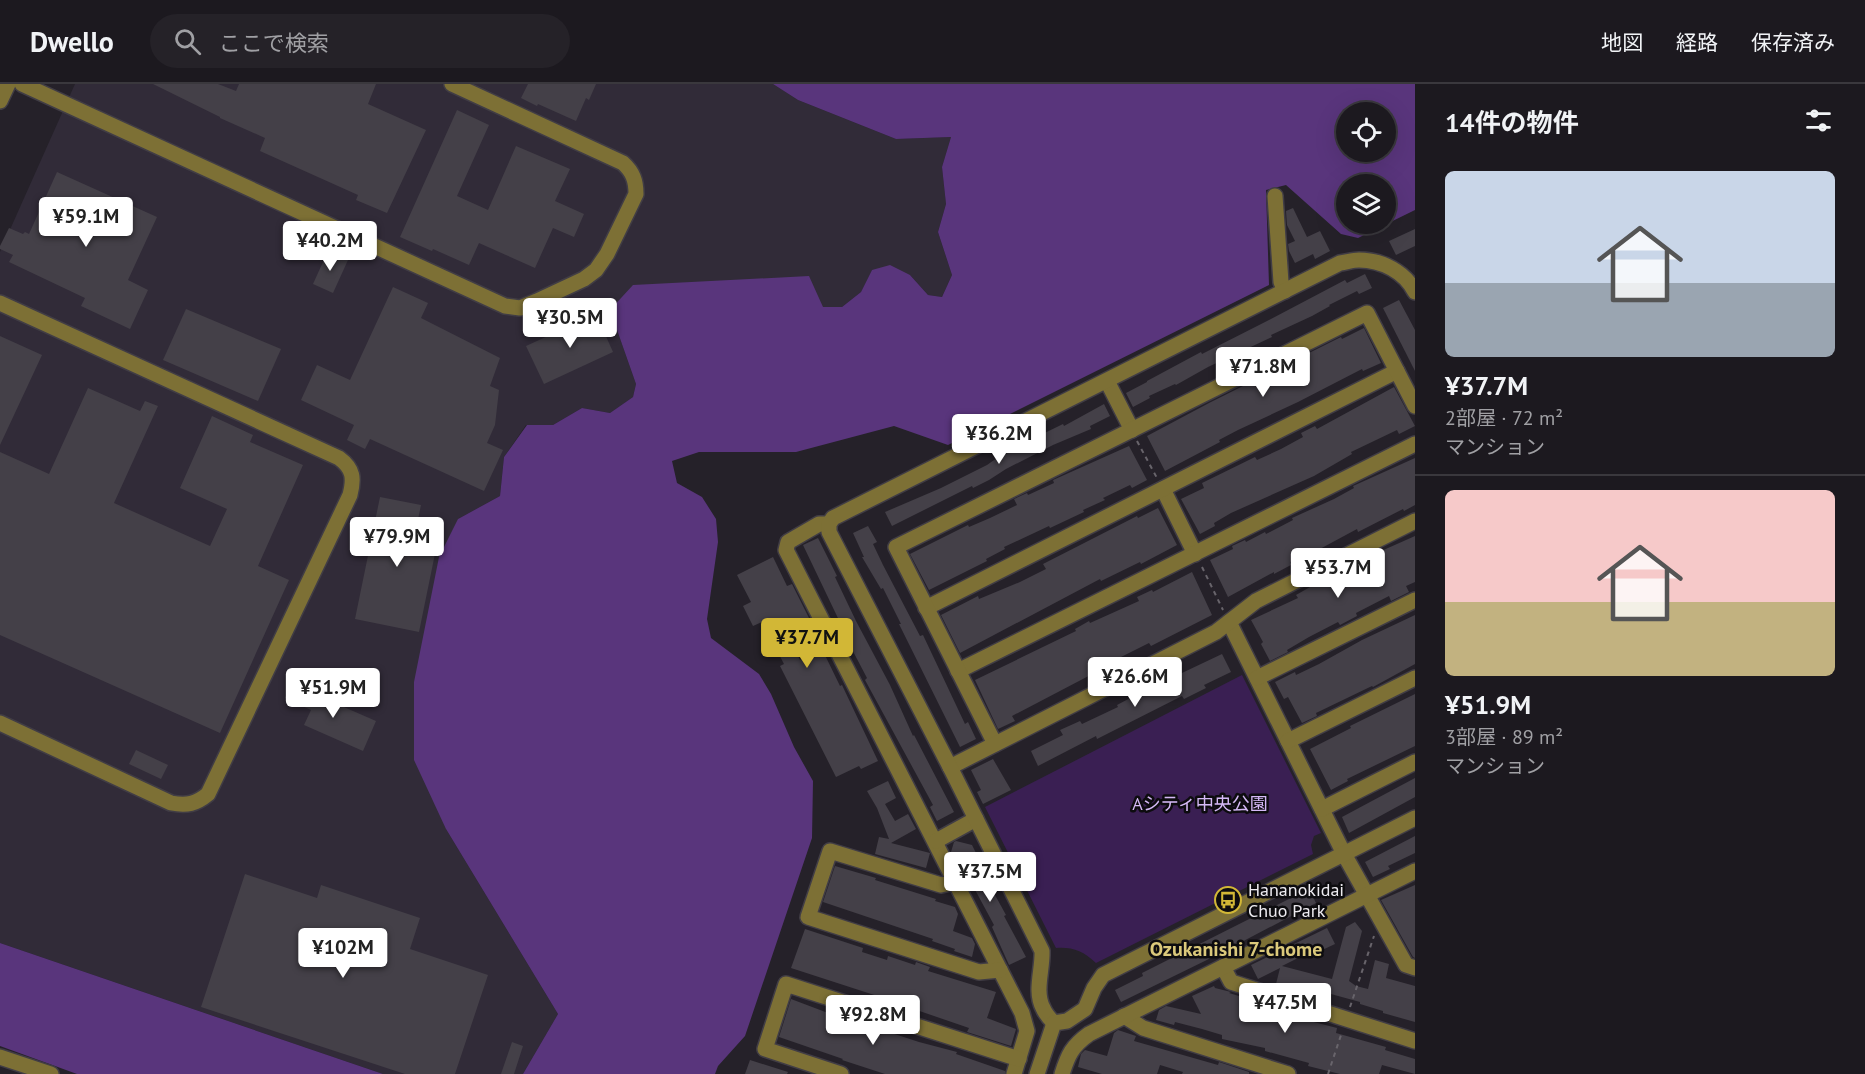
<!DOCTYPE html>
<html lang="ja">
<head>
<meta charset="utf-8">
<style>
	:root { --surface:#1c191f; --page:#252228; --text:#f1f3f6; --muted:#a0a0a4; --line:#3a383d; --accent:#d2b736 }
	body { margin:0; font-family:"PT Sans","Noto Sans JP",sans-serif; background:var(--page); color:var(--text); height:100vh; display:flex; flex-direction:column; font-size:22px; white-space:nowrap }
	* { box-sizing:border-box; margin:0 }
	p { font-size:20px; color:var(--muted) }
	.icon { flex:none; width:33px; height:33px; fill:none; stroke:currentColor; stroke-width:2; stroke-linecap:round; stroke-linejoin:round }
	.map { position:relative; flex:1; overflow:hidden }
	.sheet { display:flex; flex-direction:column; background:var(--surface); width:450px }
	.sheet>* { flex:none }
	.tools { position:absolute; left:1336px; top:18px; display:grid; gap:12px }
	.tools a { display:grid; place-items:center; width:60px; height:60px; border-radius:50%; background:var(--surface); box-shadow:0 6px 24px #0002,0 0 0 2px var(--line); font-size:30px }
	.price { position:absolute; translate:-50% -51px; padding:0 14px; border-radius:6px; background:#fff; color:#222; font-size:20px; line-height:39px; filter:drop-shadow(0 2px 3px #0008) }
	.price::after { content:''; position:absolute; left:50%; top:36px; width:18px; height:14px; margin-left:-9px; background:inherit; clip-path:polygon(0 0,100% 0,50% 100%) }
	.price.selected { background:var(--accent); color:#111 }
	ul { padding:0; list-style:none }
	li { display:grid; align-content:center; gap:12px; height:318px; padding:0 30px }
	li+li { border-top:2px solid var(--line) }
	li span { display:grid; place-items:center; height:186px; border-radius:9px; color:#555 }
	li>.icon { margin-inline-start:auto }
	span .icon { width:108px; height:108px; fill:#fffc; stroke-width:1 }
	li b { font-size:26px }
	h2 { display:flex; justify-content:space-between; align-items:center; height:72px; padding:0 30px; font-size:26px }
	header { display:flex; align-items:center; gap:36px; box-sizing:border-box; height:84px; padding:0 30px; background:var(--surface); border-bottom:2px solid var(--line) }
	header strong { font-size:28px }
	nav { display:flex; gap:33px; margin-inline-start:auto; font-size:21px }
	.search { width:420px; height:54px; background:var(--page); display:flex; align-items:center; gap:15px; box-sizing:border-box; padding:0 21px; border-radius:33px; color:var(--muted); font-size:22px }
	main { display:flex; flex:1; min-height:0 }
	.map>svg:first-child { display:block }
</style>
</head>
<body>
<header>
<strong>Dwello</strong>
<div class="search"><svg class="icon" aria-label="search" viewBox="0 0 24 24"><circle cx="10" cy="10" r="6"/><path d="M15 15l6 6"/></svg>ここで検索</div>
<nav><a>地図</a><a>経路</a><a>保存済み</a></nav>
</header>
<main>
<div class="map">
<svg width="1415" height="990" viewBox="0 0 1415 990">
	<rect width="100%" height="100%" fill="#252129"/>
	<polygon fill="#312b38" points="75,0 773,0 798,16 896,55 951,53 942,83 946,120 938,148 952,191 942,213 928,211 910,191 872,186 861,208 842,223 610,226 636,300 633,313 610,329 582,324 553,341 526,341 504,373 500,412 458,435 446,745 558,930 523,990 383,990 0,859 0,168"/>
	<path fill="#3a1f53" d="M1242,591l79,158 -7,3 -3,9 2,9 -217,109c-13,-12 -23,-16 -40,-15l-71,-141z"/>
	<g fill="#59357c" fill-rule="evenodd">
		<path d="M773,0h642v126l-57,28 -17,-4 -55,-49 -20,5 3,95 -321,160 -54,-19 -98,26h-97l-27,9 5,22 25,14 14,22 2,23 -11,77 4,19 48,36 12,20 23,53 19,34 -1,57 -67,198 -27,30 -3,8h-192l35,-60 -112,-185 -32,-69v-78l25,-125 19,-38 42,-23 4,-39 23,-32h26l29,-17 28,5 23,-16 3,-13 -26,-74 23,-25 176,-9 14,31h19l19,-15 11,-22 18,-5 20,10 18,20 14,2 10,-22 -14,-43 8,-28 -4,-37 9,-30 -55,2 -98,-39zM1347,28h39v40h-39zM1347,100h39v40h-39z"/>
		<polygon points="0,859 383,990 77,990 0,962"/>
	</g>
	<g fill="#444048">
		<polygon points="153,0 218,0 236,7 239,0 376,0 368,20 426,46 387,129 356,116 358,111 260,67 265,54 220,34 220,33"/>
		<polygon points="528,0 596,0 589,16 586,14 576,37 538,20 537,22 521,14"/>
		<polygon points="457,26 489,41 457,112 488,126 516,62 570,85 555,117 584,130 574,153 553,144 535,184 479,159 469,181 433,165 432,167 400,153"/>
		<polygon points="57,88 157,133 128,196 148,206 130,245 81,222 85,214 9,178 13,171 0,165 0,162 9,144 23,150 25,148 29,150"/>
		<polygon points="1293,124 1307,153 1320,147 1330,167 1315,175 1313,170 1295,179 1289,167 1288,160 1295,157 1287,141 1286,127"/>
		<polygon points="1415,145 1415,162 1396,171 1389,157"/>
		<polygon points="328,167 348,176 333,209 313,200"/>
		<polygon points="1365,190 1372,204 1359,210 1357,207 1329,221 1330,222 1312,232 1271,251 1272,253 1208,283 1176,301 1175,300 1149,312 1150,314 1133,323 1126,309 1147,298 1147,297 1201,268 1202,270 1269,236 1345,196 1347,199"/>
		<polygon points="393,203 428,219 421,234 500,274 490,302 499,306 495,341 487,359 503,366 484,407 370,355 365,365 347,356 354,341 301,316 317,281 350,296"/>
		<polygon points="1399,216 1415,246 1415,287 1383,224"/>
		<polygon points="186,225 281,265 258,317 163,276"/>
		<polygon points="596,230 613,268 544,300 526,262"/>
		<polygon points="1364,244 1381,279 1363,287 1362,285 1298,318 1238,346 1219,356 1220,358 1165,387 1147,352 1209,319 1341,253 1342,255"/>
		<polygon points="0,252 42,271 0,361"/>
		<polygon points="1394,303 1415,342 1399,350 1397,346 1351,368 1352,370 1314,392 1231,429 1214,439 1215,442 1200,450 1181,415 1204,404 1202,399 1255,373 1257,376 1281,365 1303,353 1301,349 1315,342 1317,345"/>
		<polygon points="88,304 140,327 145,317 158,322 114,419 210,462 227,425 180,404 212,332 253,351 250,358 303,381 258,482 289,496 220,649 0,551 0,368 49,390"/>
		<polygon points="1104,320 1110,332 1090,342 1091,345 1053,361 1006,385 989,396 973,404 972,402 892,442 885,428 941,404 987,381 1004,369 1063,340 1064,342"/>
		<polygon points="1129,362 1147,396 1132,404 1130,401 1103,414 1105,416 1083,426 1084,428 1050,444 1049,442 1004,463 1005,465 986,475 987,477 929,506 910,470 968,441 969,443 990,434 1017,421 1014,415 1027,409 1028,411 1054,399 1053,396"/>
		<polygon points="1415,374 1415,421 1404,427 1403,425 1358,448 1357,445 1318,466 1317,465 1290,478 1291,481 1274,490 1274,488 1228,513 1210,476 1233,465 1232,462 1245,456 1246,458 1265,448 1266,450 1293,436 1292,434 1334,415 1354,404 1353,402"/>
		<polygon points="380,413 421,421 415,450 438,455 419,548 355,535"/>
		<polygon points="1158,424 1177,461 1141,480 1140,478 1101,497 1100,495 960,569 941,531 978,512 979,515 1020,498 1046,485 1043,480 1137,432 1138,434"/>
		<polygon points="868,442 877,458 873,460 883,481 920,552 923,551 965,640 968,638 976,655 960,663 899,540 901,540 883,504 881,505 862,473 864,473 853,449"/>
		<polygon points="1415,452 1415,498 1406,502 1409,508 1391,517 1389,512 1356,529 1357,532 1340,541 1338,538 1309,553 1287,566 1288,568 1270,577 1261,560 1263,558 1251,536 1298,514 1296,511 1310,503 1354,482 1355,483 1380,470 1379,468"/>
		<polygon points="818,454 837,492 835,493 856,537 890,601 913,652 914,651 954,728 937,737 930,723 933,721 865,596 867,594 846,554 847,553 803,461"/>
		<polygon points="773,473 787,502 792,500 815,546 791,558 800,576 822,565 840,602 842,601 878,677 861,685 859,682 836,693 780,582 784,580 762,538 753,542 743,522 751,518 737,491"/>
		<polygon points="1192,488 1212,531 1151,562 1149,559 1099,584 1100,586 1012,632 1015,637 998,645 975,596 1076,547 1075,545 1089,537 1090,539 1139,517 1137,513 1152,506 1153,508"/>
		<polygon points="1415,531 1415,580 1373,603 1372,602 1316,629 1317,632 1302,639 1288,613 1284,615 1275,598 1295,588 1296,591 1319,580 1362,556"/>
		<polygon points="1222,570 1231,588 1204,601 1206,604 1184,615 1182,612 1097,655 1096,652 1038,682 1031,667 1063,651 1060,646 1080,637 1082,640 1118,623 1117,621 1164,596 1165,597"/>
		<polygon points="291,600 376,637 363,667 304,641 311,626 285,614"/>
		<polygon points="1415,610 1415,662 1347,695 1348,697 1331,706 1310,665 1351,644 1350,642"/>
		<polygon points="136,666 168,681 161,695 129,680"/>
		<polygon points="993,675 1011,706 983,720 977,708 981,706 971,686"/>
		<polygon points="1415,694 1415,713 1349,749 1342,733"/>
		<polygon points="888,697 896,714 885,720 895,737 908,730 916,745 891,759 930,769 926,784 875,770 879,753 889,755 877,724 867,707"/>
		<polygon points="1415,752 1415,769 1388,782 1390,785 1373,793 1365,778"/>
		<polygon points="956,757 972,761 986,789 984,791 1006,831 1004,832 1026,873 1009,881 992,843 994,841 973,802 975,801 960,771 951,768 954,758"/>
		<polygon points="835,782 876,794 875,796 936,815 935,817 955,823 958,830 953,847 972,854 975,860 972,873 954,867 955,865 932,857 933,855 823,818"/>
		<polygon points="245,790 317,814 321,801 420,834 410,865 488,891 455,990 405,990 201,923"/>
		<polygon points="1415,801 1415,874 1413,873 1381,816"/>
		<polygon points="1309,805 1316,819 1215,872 1121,918 1115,906 1143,892 1142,889"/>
		<polygon points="1355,838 1362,847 1349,897 1356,902 1368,905 1375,876 1389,880 1386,894 1415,902 1415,938 1383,929 1383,927 1360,920 1360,918 1320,907 1297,901 1296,906 1276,900 1280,884 1258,895 1251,881 1327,844 1335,860 1318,868 1316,865 1282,882 1332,895 1346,843"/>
		<polygon points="805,845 863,864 862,868 887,876 888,872 915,881 916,878 930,883 928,887 996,908 987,934 1016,945 1011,962 967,948 969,944 902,921 902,920 791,884"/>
		<polygon points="1214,902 1215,904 1231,908 1229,909 1311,934 1310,937 1337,944 1336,949 1386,963 1385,966 1415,975 1415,990 1382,981 1379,990 1340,990 1308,982 1309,979 1265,967 1265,964 1222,955 1222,951 1202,945 1175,938 1174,941 1156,936 1159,926 1166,922 1201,930 1192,912"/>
		<polygon points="791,915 828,929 827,931 854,940 855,937 919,958 957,968 956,970 1005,987 1005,990 885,990 842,976 843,975 779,953"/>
		<polygon points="1118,946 1136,952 1134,957 1218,981 1219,978 1249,988 1249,990 1182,990 1183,988 1160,981 1157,990 1102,990 1078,983 1081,970 1085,966 1107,972 1114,949"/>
		<polygon points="512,958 523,962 514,990 501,990"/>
		<polygon points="750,976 788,988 787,990 745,990"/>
	</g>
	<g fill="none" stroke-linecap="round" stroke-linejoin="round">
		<defs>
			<g id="minor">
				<path d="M22,0l483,222 15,2 17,-7 47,-22 12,-9 11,-16 29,-60c0,-13 -3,-22 -13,-31l-171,-79"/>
				<polyline points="0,17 8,0"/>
				<polyline points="1275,112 1281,198 1285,207"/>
				<path d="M0,219l339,155c15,11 15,21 11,37l-142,299c-12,10 -21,12 -37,9l-171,-80"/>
				<polyline points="1107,297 1132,346"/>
				<polyline points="1163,405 1195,470"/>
				<polyline points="829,440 819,440 788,458 786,466 1022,929 1027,947 1014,990"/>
				<polyline points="926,524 1397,287"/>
				<polyline points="1229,538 1344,770 1406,881 1415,884"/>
				<polyline points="958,587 1415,360"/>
				<polyline points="1257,594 1415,516"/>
				<polyline points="1288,657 1415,594"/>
				<polyline points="995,660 896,463 1367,229 1415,322"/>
				<polyline points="950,683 1216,548 1256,517 1415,437"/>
				<polyline points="1322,725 1415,678"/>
				<polyline points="936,757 976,735"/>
				<polyline points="956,798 941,801 830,767 808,833 979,888 1000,886"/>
				<polyline points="1223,883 1231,898 1415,957"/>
				<polyline points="1124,932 1143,944 1288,990"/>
				<path d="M1054,939c-4,-4 -9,-10 -11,-15 -9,-17 0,-39 -1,-57l-92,-184 -121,-235v-8l4,-6 507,-255c7,-1 13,-3 19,-3 23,0 46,12 56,32"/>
				<polyline points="0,973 51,990"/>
				<polyline points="841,990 765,965 786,900 1019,975"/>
				<polyline points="1037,990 1054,939 1067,937 1085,925 1094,904 1103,891 1415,734"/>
				<path d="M1062,990c6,-19 10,-28 27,-40l326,-163"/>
			</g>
		</defs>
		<use href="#minor" stroke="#413d45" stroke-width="18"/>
		<g stroke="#68646b" stroke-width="2" stroke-dasharray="4.5 4.5" stroke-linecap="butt">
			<polyline points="1137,357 1157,394"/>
			<polyline points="1202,483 1223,526"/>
			<polyline points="1350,923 1374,852"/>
			<polyline points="1328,990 1342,948"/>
		</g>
		<use href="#minor" stroke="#7d7035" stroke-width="15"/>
	</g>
	<defs>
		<symbol id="bus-ring" viewBox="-11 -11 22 22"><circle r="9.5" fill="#0d0c0f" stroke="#d2b736" stroke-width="1.5"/><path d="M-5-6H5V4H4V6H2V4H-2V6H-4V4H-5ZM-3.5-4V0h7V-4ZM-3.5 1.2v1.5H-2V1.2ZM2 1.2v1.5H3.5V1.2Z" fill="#d2b736"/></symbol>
	</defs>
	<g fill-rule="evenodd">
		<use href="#bus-ring" x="1213" y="801" width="30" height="30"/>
	</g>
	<g text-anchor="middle" stroke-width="5" stroke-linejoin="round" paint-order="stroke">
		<g font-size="18" fill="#d5b9f6" stroke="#0d0c0f">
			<text x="1200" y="726">Aシティ中央公園</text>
		</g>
		<g font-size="18" fill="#eeecf1" stroke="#0d0c0f" text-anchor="start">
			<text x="1248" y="812">Hananokidai<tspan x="1248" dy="21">Chuo Park</tspan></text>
		</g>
		<g font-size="20" font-weight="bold" fill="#dbc97b" stroke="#0d0c0f">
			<text x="1236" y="872">Ozukanishi 7-chome</text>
		</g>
	</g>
</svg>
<div class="tools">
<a><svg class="icon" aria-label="locate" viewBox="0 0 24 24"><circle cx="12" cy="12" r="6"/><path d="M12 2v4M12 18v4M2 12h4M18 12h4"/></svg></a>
<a><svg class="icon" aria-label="layers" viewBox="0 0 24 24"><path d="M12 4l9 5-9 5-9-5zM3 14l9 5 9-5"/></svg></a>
</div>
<b class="price" style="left:86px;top:164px">¥59.1M</b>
<b class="price" style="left:330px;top:188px">¥40.2M</b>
<b class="price" style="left:570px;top:265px">¥30.5M</b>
<b class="price" style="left:1263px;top:314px">¥71.8M</b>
<b class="price" style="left:999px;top:381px">¥36.2M</b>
<b class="price" style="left:397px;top:484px">¥79.9M</b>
<b class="price" style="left:1338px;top:515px">¥53.7M</b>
<b class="price selected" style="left:807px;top:585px">¥37.7M</b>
<b class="price" style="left:1135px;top:624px">¥26.6M</b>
<b class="price" style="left:333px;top:635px">¥51.9M</b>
<b class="price" style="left:990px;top:819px">¥37.5M</b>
<b class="price" style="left:343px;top:895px">¥102M</b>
<b class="price" style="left:1285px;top:950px">¥47.5M</b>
<b class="price" style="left:873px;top:962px">¥92.8M</b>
</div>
<section class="sheet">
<h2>14件の物件<svg class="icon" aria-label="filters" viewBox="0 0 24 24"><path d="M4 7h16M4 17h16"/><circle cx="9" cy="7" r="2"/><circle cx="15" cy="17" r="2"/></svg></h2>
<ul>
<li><span style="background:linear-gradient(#c9d6e8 60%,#9aa5b1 0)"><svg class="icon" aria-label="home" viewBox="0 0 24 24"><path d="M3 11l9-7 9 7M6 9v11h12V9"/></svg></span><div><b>¥37.7M</b><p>2部屋 · 72 m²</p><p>マンション</p></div></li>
<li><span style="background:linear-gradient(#f6c9c9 60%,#c2b280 0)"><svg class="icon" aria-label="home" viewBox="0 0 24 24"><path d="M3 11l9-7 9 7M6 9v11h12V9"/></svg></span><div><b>¥51.9M</b><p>3部屋 · 89 m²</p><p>マンション</p></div></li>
</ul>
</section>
</main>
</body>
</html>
